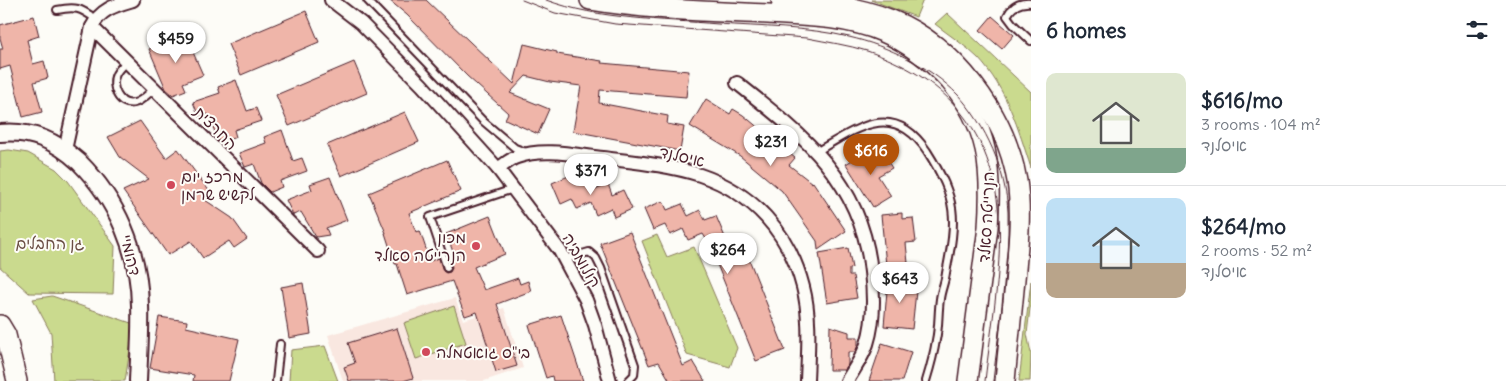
<!DOCTYPE html>
<html lang="en">
<head>
<meta charset="utf-8">
<style>
	:root { --surface:#fff; --page:#f2f2f3; --text:#1f2937; --muted:#747a83; --line:#e0e1e3; --accent:#b45309 }
	body { margin:0; font-family:Delius,"Playpen Sans Hebrew",sans-serif; background:var(--page); color:var(--text); height:100vh; display:flex; flex-direction:column; font-size:19px; white-space:nowrap }
	* { box-sizing:border-box; margin:0 }
	p { font-size:16px; color:var(--muted) }
	.icon { flex:none; width:28px; height:28px; fill:none; stroke:currentColor; stroke-width:2; stroke-linecap:round; stroke-linejoin:round }
	.map { position:relative; flex:1; overflow:hidden }
	.drawer { display:flex; flex-direction:column; background:var(--surface); width:475px }
	.drawer>* { flex:none }
	.price { position:absolute; translate:-50% -42px; padding:0 11px; border-radius:18px; background:#fff; color:#222; font-size:16px; line-height:32px; filter:drop-shadow(0 1px 2px #0008) }
	.price::after { content:''; position:absolute; left:50%; top:30px; width:15px; height:11px; margin-left:-8px; background:inherit; clip-path:polygon(0 0,100% 0,50% 100%) }
	.price.active { background:var(--accent); color:#fff }
	ul { padding:0; list-style:none }
	li { display:flex; align-items:center; gap:15px; height:125px; padding:0 15px }
	li+li { border-top:1px solid var(--line) }
	li span { display:grid; place-items:center; flex:none; width:140px; height:100px; border-radius:10px; color:#555 }
	li>.icon { margin-inline-start:auto }
	span .icon { width:60px; height:60px; fill:#fffc; stroke-width:1 }
	li b { font-size:21px }
	h2 { display:flex; justify-content:space-between; align-items:center; height:60px; padding:0 15px; font-size:21px }
	main { display:flex; flex:1; min-height:0 }
	.map>svg:first-child { display:block }
</style>
</head>
<body>
<main>
<div class="map">
<svg width="1031" height="381" viewBox="0 0 1031 381">
	<rect width="100%" height="100%" fill="#fdfcf7"/>
	<filter id="ink" filterUnits="userSpaceOnUse"><feTurbulence type="fractalNoise" baseFrequency=".02" numOctaves="2"/><feDisplacementMap in="SourceGraphic" scale="10" xChannelSelector="R" yChannelSelector="G"/><feConvolveMatrix kernelMatrix="1 2 1 2 8 2 1 2 1" color-interpolation-filters="sRGB"/></filter>
	<g filter="url(#ink)">
		<polygon fill="#f9e7e0" points="455,298 463,320 504,308 523,368 484,381 343,381 328,335"/>
		<g fill="#cada8e" stroke="#8a7c5c">
			<polygon points="871,0 923,0 916,17"/>
			<path d="M947,13l84,79v76c-13,-40 -24,-79 -53,-110 -13,-13 -29,-23 -43,-34z"/>
			<polygon points="9,150 28,153 56,169 68,181 115,246 113,294 29,293 0,267 0,151"/>
			<polygon points="657,235 667,257 694,247 737,348 730,367 687,355 642,241"/>
			<polygon points="1031,281 1031,300 1027,334 1031,353 1030,381 1019,381"/>
			<polygon points="52,296 134,324 125,381 54,381 51,333 33,299"/>
			<polygon points="454,306 466,343 416,359 404,323"/>
			<polygon points="325,346 338,381 289,381 291,350"/>
		</g>
		<g fill="#efb5a9" stroke="#4a1f2b">
			<polygon points="389,0 426,0 514,84 524,44 557,52 557,54 602,61 601,63 689,71 686,97 600,90 599,103 668,116 667,124 684,127 680,151 573,131 581,86 550,82 526,76 510,93 549,109 538,134 505,119 508,113 467,76 407,15"/>
			<polygon points="306,11 319,42 241,75 228,44"/>
			<polygon points="34,16 39,36 27,40 33,64 44,61 48,78 34,82 42,112 23,117 10,66 0,69 0,49 3,49 0,38 0,25"/>
			<polygon points="992,16 1014,35 1002,49 980,30"/>
			<polygon points="185,34 203,75 183,83 186,90 173,95 166,89 149,49"/>
			<polygon points="354,62 367,93 289,126 276,95"/>
			<polygon points="236,80 247,111 256,108 261,121 234,130 236,137 220,143 218,140 208,114 199,117 193,102 220,93 218,87"/>
			<polygon points="706,99 730,114 733,109 743,115 795,158 789,165 812,183 813,182 846,231 818,250 817,241 782,191 740,156 690,126"/>
			<polygon points="405,112 419,142 341,176 327,145"/>
			<polygon points="140,121 166,158 178,149 210,192 202,198 232,218 247,239 234,248 229,241 203,258 191,241 168,255 123,191 149,179 120,157 108,137"/>
			<polygon points="282,130 293,161 302,158 307,171 280,181 282,187 270,192 261,183 254,164 245,167 239,153 266,143 264,137"/>
			<polygon points="866,151 870,158 881,151 892,168 878,176 891,196 873,207 846,164"/>
			<polygon points="447,160 461,191 409,213 416,232 420,231 430,261 439,258 443,271 446,273 450,272 452,267 448,255 454,254 446,234 490,216 505,254 474,267 484,290 518,278 520,284 528,281 531,291 497,304 517,366 496,372 477,312 465,316 452,281 407,295 397,264 395,264 385,233 386,233 369,193"/>
			<polygon points="571,175 575,184 590,178 595,190 608,184 612,195 623,190 632,209 614,217 611,208 596,215 591,203 577,209 572,199 561,204 552,183"/>
			<polygon points="330,177 347,220 326,228 329,235 316,237 301,212 293,215 286,200 312,190 310,184"/>
			<polygon points="663,201 667,210 682,204 688,216 700,210 705,220 716,216 730,249 743,244 785,350 756,361 708,242 703,234 688,240 683,229 670,235 665,225 653,230 644,209"/>
			<polygon points="902,213 902,219 913,218 916,242 906,243 908,263 886,265 881,215"/>
			<polygon points="630,232 683,366 693,361 705,381 670,381 659,362 649,365 600,243"/>
			<polygon points="848,248 852,268 849,269 849,276 853,276 857,298 827,303 819,253"/>
			<polygon points="888,279 917,282 912,329 884,326"/>
			<polygon points="303,283 311,334 289,338 281,287"/>
			<polygon points="561,315 583,381 553,381 552,376 546,378 529,325"/>
			<polygon points="159,317 187,321 186,327 239,339 229,381 193,381 194,375 150,368"/>
			<polygon points="830,326 849,332 849,337 858,337 858,345 855,352 848,352 848,365 844,370 829,370"/>
			<polygon points="397,328 413,378 403,381 349,381 344,367 355,363 348,343"/>
			<polygon points="882,343 911,352 902,381 869,381"/>
		</g>
		<g fill="none" stroke-linecap="round" stroke-linejoin="round">
			<defs>
				<g id="service">
					<polyline points="367,0 483,121 515,148 526,152"/>
					<path d="M1031,3c-11,-1 -19,3 -24,13l6,8 18,17"/>
					<path d="M57,10c19,-4 23,-2 39,9"/>
					<path d="M126,62c-3,3 -8,8 -10,12 -6,12 3,33 18,29 7,-1 14,-9 20,-14"/>
					<path d="M816,152c41,-24 77,-52 111,-1 31,49 30,67 19,122 -1,9 -5,17 -6,26 -2,14 -1,28 -4,41 -2,14 -6,28 -10,41"/>
					<polyline points="565,259 589,252 596,258 601,268 635,365 634,375 628,381"/>
					<polyline points="447,268 430,217 513,189"/>
					<polyline points="276,381 280,344"/>
				</g>
				<g id="minor">
					<polyline points="331,0 361,23 422,85 498,169 560,251 586,300 595,325 610,381"/>
					<polyline points="92,27 318,251"/>
					<path d="M737,83c67,53 125,98 134,189 3,23 3,50 -4,72 -4,13 -13,25 -20,37"/>
					<path d="M65,150l27,-123c8,-18 24,-22 41,-27"/>
					<path d="M498,169c6,-4 12,-10 19,-12 26,-10 59,-2 86,1 32,4 66,7 97,17 53,18 89,57 103,112 8,30 5,63 4,94"/>
				</g>
				<path id="tertiary" d="M0,133c32,-3 56,8 79,29 38,38 60,89 61,143 1,25 -1,51 -2,76"/>
				<g id="secondary">
					<path d="M590,0c58,10 119,11 178,14 38,2 79,3 115,18 26,11 48,28 67,49 39,46 42,88 38,146l-20,154"/>
					<path d="M781,0c38,2 76,6 111,20 63,26 114,95 125,161 5,33 1,66 -2,98 -3,34 -7,68 -10,102"/>
					<polyline points="0,325 6,335 17,381"/>
				</g>
			</defs>
			<use href="#service" stroke="#4a1f2b" stroke-width="10"/>
			<use href="#minor" stroke="#4a1f2b" stroke-width="16"/>
			<use href="#tertiary" stroke="#4a1f2b" stroke-width="20"/>
			<use href="#secondary" stroke="#4a1f2b" stroke-width="22"/>
			<use href="#service" stroke="#fdfcf7" stroke-width="6"/>
			<use href="#minor" stroke="#fdfcf7" stroke-width="12"/>
			<use href="#tertiary" stroke="#fdfcf7" stroke-width="16"/>
			<use href="#secondary" stroke="#fdfcf7" stroke-width="19"/>
			<g stroke="#4a1f2b" stroke-width="1">
				<path d="M522,0l33,13 60,11 192,14c20,4 41,7 60,13 75,25 122,75 131,156 6,54 -7,119 -13,174"/>
				<path d="M546,0c54,20 115,19 172,24 43,3 89,3 131,13 39,9 81,29 109,58 28,30 48,76 50,117 2,56 -9,113 -15,169"/>
			</g>
		</g>
	</g>
	<g fill="#d1495b" stroke="#fdfcf7" stroke-width="2">
		<circle cx="171" cy="185" r="5"/>
		<circle cx="476" cy="246" r="5"/>
		<circle cx="426" cy="352" r="5"/>
	</g>
	<g text-anchor="middle" stroke-width="4" stroke-linejoin="round" paint-order="stroke">
		<g font-size="16" fill="#4a1f2b" stroke="#fdfcf7">
			<text transform="translate(216 128) rotate(45)" y="6">החרצית</text>
			<text transform="translate(682 156) rotate(13)" y="6">איסלנד</text>
			<text transform="translate(986 217) rotate(-87)" y="6">הנרייטה סאלד</text>
			<text transform="translate(131 255) rotate(76)" y="6">דהומיי</text>
			<text transform="translate(582 260) rotate(60)" y="6">קולומביה</text>
		</g>
		<g font-size="16" fill="#4a1f2b" stroke="#fdfcf7" text-anchor="start">
			<text x="181" y="182">מרכז יום<tspan x="181" dy="18">לקשיש שרמן</tspan></text>
			<text x="466" y="243" text-anchor="end">מכון<tspan x="466" dy="18">הנרייטה סאלד</tspan></text>
			<text x="436" y="358">בי"ס גואטמלה</text>
		</g>
		<g font-size="16" fill="#6a4e44" stroke="#fdfcf7">
			<text x="50" y="249">גן החבלים</text>
		</g>
	</g>
</svg>
<b class="price" style="left:176px;top:64px">$459</b>
<b class="price" style="left:771px;top:167px">$231</b>
<b class="price active" style="left:871px;top:176px">$616</b>
<b class="price" style="left:591px;top:196px">$371</b>
<b class="price" style="left:728px;top:275px">$264</b>
<b class="price" style="left:900px;top:304px">$643</b>
</div>
<section class="drawer">
<h2>6 homes<svg class="icon" aria-label="filters" viewBox="0 0 24 24"><path d="M4 7h16M4 17h16"/><circle cx="9" cy="7" r="2"/><circle cx="15" cy="17" r="2"/></svg></h2>
<ul>
<li><span style="background:linear-gradient(#dfe7d0 75%,#7fa58c 0)"><svg class="icon" aria-label="home" viewBox="0 0 24 24"><path d="M3 11l9-7 9 7M6 9v11h12V9"/></svg></span><div><b>$616/mo</b><p>3 rooms · 104 m²</p><p>איסלנד</p></div></li>
<li><span style="background:linear-gradient(#bfe0f5 65%,#b9a48a 0)"><svg class="icon" aria-label="home" viewBox="0 0 24 24"><path d="M3 11l9-7 9 7M6 9v11h12V9"/></svg></span><div><b>$264/mo</b><p>2 rooms · 52 m²</p><p>איסלנד</p></div></li>
</ul>
</section>
</main>
</body>
</html>
